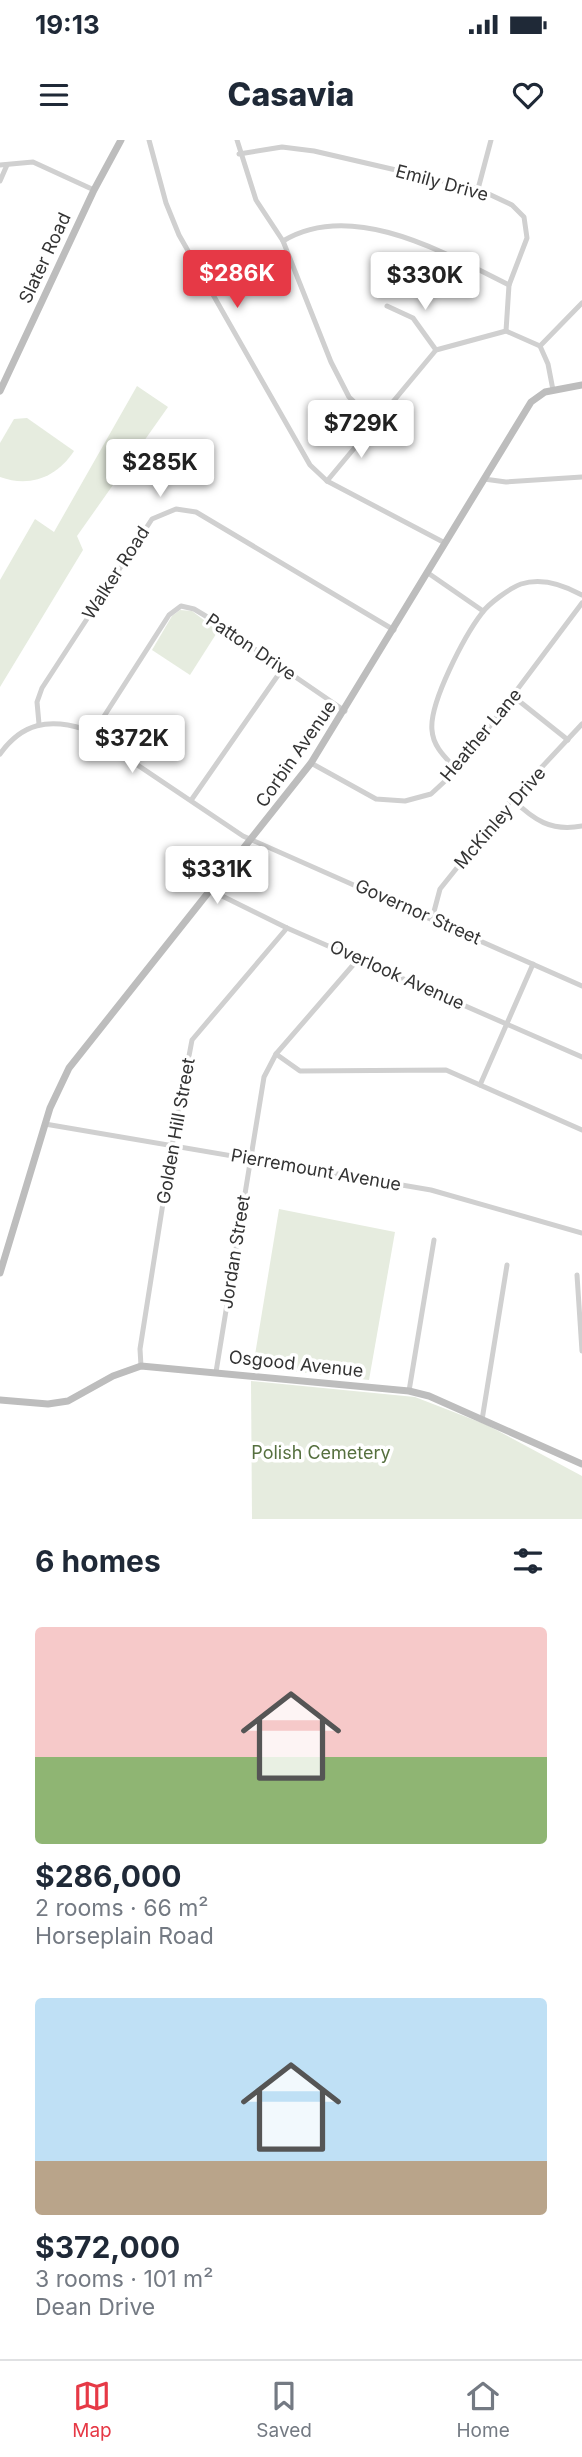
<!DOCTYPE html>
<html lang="en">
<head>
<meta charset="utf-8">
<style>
	:root { --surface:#fff; --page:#f2f2f3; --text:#1f2937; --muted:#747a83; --line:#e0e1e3; --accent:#e63946 }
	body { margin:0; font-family:Inter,sans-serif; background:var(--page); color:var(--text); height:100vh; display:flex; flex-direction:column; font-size:26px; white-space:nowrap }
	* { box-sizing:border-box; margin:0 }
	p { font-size:23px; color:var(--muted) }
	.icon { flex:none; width:38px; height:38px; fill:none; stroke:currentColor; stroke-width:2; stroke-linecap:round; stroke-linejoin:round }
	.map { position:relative; height:1379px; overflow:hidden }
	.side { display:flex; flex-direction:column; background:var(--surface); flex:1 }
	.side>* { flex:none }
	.price { position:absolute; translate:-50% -60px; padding:0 16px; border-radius:7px; background:#fff; color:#222; font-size:23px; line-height:46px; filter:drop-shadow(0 2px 4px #0008) }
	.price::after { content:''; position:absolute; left:50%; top:42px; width:21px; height:16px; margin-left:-10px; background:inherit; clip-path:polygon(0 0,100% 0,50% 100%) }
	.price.current { background:var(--accent); color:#fff }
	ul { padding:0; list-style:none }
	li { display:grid; align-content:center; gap:14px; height:371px; padding:0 35px }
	li span { display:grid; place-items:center; height:217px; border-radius:7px; color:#555 }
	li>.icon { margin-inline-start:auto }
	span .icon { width:126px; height:126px; fill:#fffc; stroke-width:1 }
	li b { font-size:30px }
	h2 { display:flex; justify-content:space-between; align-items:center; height:84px; padding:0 35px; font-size:30px }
	.status { display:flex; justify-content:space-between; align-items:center; height:49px; padding:0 35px; background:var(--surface); direction:ltr }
	.status svg { height:19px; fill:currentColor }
	header { display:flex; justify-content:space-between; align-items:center; height:91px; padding:0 35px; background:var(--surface); font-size:32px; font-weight:800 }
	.menu { display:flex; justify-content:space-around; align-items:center; height:98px; border-top:2px solid var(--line); background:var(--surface); font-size:19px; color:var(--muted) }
	.menu a { display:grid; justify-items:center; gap:4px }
	.menu .current { color:var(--accent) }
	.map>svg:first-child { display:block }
</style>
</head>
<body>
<div class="status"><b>19:13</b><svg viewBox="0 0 49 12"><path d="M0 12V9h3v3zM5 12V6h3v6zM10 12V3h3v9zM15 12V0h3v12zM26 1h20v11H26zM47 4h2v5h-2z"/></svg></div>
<header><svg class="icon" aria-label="menu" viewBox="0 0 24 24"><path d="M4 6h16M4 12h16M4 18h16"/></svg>Casavia<svg class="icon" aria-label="heart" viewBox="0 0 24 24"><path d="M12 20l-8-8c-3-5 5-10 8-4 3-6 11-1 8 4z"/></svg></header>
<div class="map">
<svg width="582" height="1379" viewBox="0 0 582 1379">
	<rect width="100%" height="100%" fill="#fff"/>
	<g fill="#e6ecdf">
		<polygon points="137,246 168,267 77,396 83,410 0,547 0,440 35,379 54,392"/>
		<path d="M27,278l47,33c-17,26 -44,37 -74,26v-34l14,-24z"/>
		<polygon points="180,470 192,471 218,491 190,535 152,510 172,476"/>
		<polygon points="279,1069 395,1092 369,1240 253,1227"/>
		<polygon points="251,1241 415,1257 487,1285 582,1336 582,1379 252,1379"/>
	</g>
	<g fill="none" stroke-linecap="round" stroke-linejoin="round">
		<g stroke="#d0d0d0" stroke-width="5">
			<polyline points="149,0 166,63 179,95 310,325 327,341 445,403"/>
			<polyline points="237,0 256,60 283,101 331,222 349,257 374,281"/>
			<polyline points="239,14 282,7 314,11 478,49 512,65 524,77 527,98 509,145 506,191"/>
			<polyline points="0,25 33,22 94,50"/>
			<polyline points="0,41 7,25"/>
			<polyline points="478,49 491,0"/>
			<path d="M283,101c69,-42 162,12 226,44"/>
			<polyline points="387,166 413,178 436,210"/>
			<polyline points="540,206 582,163"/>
			<polyline points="484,339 506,342 582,337"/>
			<polyline points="327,341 436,210 506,191 540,206 548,224 553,250"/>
			<polyline points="428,433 483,471"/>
			<polyline points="514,557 568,600"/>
			<polyline points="39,584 37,562 42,548 152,379 176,369 196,372 394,490"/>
			<polyline points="92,595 169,475 181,466 194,469 214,481 345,571"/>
			<path d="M0,614c22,-31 49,-36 84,-25l159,107 339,150"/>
			<polyline points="311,623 376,659 405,661 431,654 457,630 582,463"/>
			<path d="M457,630c-11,-12 -24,-23 -25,-40 -3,-27 33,-95 50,-117 6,-9 28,-25 39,-29 21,-7 43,1 61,11"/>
			<polyline points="192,659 283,528"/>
			<path d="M512,659c22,21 39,33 70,27"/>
			<polyline points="212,751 287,788 582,917"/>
			<polyline points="432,779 440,749 512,659 582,584"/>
			<polyline points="276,914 300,931 446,930 582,990"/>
			<polyline points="480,945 533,824"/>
			<polyline points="45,984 431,1050 582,1093"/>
			<polyline points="577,1135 582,1211"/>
			<polyline points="141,1226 140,1209 172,1006 192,900 287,788"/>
			<polyline points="216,1232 264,937 276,914 360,817"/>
			<polyline points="409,1251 434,1100"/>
			<polyline points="482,1280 507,1125"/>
		</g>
		<g stroke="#bdbdbd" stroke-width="7">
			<polyline points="0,251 94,50 121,0"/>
			<polyline points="0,1133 50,968 69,928 311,623 531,262 545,252 582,245"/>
			<polyline points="0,1260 48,1264 68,1261 113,1236 141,1226 409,1251 429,1256 582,1324"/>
		</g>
	</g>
	<g text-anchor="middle" stroke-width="7" stroke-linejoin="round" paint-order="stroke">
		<g font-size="18" fill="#333" stroke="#fff">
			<text transform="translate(442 43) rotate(15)" y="6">Emily Drive</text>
			<text transform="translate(45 118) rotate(-65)" y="6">Slater Road</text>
			<text transform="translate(116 433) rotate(-57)" y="6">Walker Road</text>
			<text transform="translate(251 507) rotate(34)" y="6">Patton Drive</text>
			<text transform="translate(481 595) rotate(-50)" y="6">Heather Lane</text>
			<text transform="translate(296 614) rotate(-55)" y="6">Corbin Avenue</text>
			<text transform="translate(500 678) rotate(-49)" y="6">McKinley Drive</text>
			<text transform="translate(418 772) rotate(24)" y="6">Governor Street</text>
			<text transform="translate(397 835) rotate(24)" y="6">Overlook Avenue</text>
			<text transform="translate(176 991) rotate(-80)" y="6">Golden Hill Street</text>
			<text transform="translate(316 1030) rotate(10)" y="6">Pierremount Avenue</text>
			<text transform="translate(235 1112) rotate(-81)" y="6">Jordan Street</text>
			<text transform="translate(296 1224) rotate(6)" y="6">Osgood Avenue</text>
		</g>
		<g font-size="18" fill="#56703f" stroke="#fff">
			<text x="321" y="1319">Polish Cemetery</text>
		</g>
	</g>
</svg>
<b class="price current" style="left:237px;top:170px">$286K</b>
<b class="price" style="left:425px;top:172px">$330K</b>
<b class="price" style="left:361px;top:320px">$729K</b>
<b class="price" style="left:160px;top:359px">$285K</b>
<b class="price" style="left:132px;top:635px">$372K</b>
<b class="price" style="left:217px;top:766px">$331K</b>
</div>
<section class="side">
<h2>6 homes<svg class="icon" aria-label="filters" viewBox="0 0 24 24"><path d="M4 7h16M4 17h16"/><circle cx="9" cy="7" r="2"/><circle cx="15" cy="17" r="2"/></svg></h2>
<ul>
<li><span style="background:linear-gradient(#f6c9c9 60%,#8fb573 0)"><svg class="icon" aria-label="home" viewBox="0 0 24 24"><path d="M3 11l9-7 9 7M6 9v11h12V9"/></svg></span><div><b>$286,000</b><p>2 rooms · 66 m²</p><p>Horseplain Road</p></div></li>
<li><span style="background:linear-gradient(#bfe0f5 75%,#b9a48a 0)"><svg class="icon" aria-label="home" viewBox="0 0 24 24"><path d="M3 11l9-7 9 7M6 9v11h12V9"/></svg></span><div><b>$372,000</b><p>3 rooms · 101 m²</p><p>Dean Drive</p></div></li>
</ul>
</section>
<nav class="menu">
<a class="current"><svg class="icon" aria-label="map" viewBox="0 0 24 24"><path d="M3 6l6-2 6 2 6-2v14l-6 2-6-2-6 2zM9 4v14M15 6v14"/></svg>Map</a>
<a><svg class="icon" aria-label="saved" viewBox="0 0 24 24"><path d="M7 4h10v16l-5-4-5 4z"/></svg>Saved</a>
<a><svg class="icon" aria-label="home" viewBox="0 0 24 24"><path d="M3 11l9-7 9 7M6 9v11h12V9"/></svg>Home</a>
</nav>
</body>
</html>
